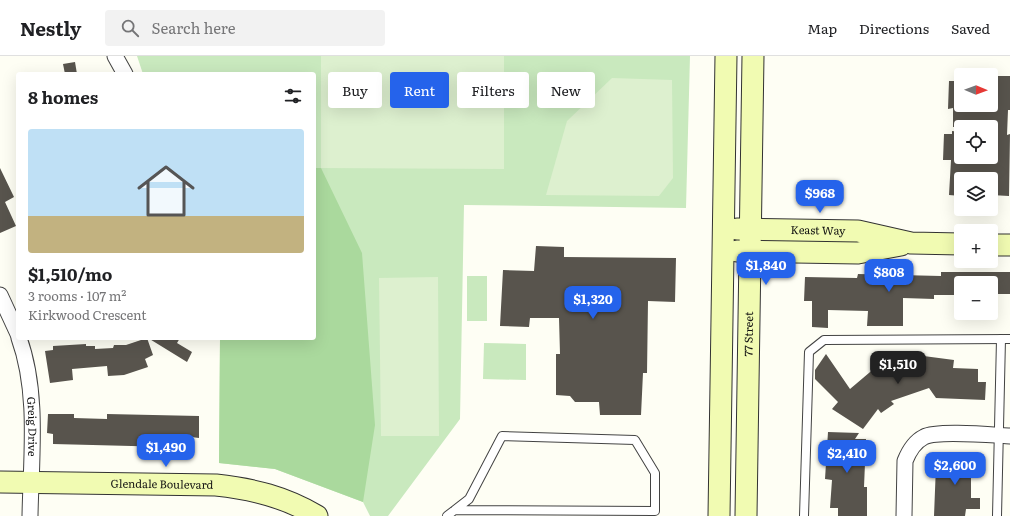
<!DOCTYPE html>
<html lang="en">
<head>
<meta charset="utf-8">
<style>
	:root { --surface:#fff; --page:#f2f2f2; --text:#202124; --muted:#757577; --line:#e0e0e0; --accent:#2563eb }
	body { margin:0; font-family:Literata,serif; background:var(--page); color:var(--text); height:100vh; display:flex; flex-direction:column; font-size:15px; white-space:nowrap }
	* { box-sizing:border-box; margin:0 }
	p { font-size:13px; color:var(--muted) }
	.icon { flex:none; width:22px; height:22px; fill:none; stroke:currentColor; stroke-width:2; stroke-linecap:round; stroke-linejoin:round }
	.map { position:relative; flex:1; overflow:hidden }
	.side { position:absolute; left:16px; top:16px; width:300px; height:268px; display:flex; flex-direction:column; background:var(--surface); border-radius:4px; box-shadow:0 4px 16px #0002 }
	.side>* { flex:none }
	.banner { position:absolute; left:328px; top:16px; width:380px; height:36px; display:flex; gap:8px }
	.needle { width:26px; rotate:91deg }
	.buttons { position:absolute; left:954px; top:12px; display:grid; gap:8px }
	.buttons a { display:grid; place-items:center; width:44px; height:44px; border-radius:4px; background:var(--surface); box-shadow:0 4px 16px #0002; font-size:20px }
	.price { position:absolute; translate:-50% -34px; padding:0 9px; border-radius:8px; background:var(--accent); color:#fff; font-size:13px; line-height:26px; filter:drop-shadow(0 1px 2px #0008) }
	.price::after { content:''; position:absolute; left:50%; top:24px; width:12px; height:9px; margin-left:-6px; background:inherit; clip-path:polygon(0 0,100% 0,50% 100%) }
	.price.current { background:#222; color:#fff }
	ul { padding:0; list-style:none }
	li { display:grid; align-content:center; gap:8px; height:212px; padding:0 12px }
	li span { display:grid; place-items:center; height:124px; border-radius:4px; color:#555 }
	li>.icon { margin-inline-start:auto }
	span .icon { width:72px; height:72px; fill:#fffc; stroke-width:1 }
	li b { font-size:17px }
	h2 { display:flex; justify-content:space-between; align-items:center; height:48px; padding:0 12px; font-size:17px }
	.chip { padding:0 14px; border-radius:4px; background:var(--surface); box-shadow:0 4px 16px #0002; font-size:14px; line-height:36px }
	.chip.current { background:var(--accent); color:#fff }
	header { display:flex; align-items:center; gap:24px; box-sizing:border-box; height:56px; padding:0 20px; background:var(--surface); border-bottom:1px solid var(--line) }
	header strong { font-size:19px }
	nav { display:flex; gap:22px; margin-inline-start:auto; font-size:14px }
	.search { width:280px; height:36px; background:var(--page); display:flex; align-items:center; gap:10px; box-sizing:border-box; padding:0 14px; border-radius:4px; color:var(--muted); font-size:15px }
	.map>svg:first-child { display:block }
</style>
</head>
<body>
<header>
<strong>Nestly</strong>
<div class="search"><svg class="icon" aria-label="search" viewBox="0 0 24 24"><circle cx="10" cy="10" r="6"/><path d="M15 15l6 6"/></svg>Search here</div>
<nav><a>Map</a><a>Directions</a><a>Saved</a></nav>
</header>
<div class="map">
<svg width="1010" height="460" viewBox="0 0 1010 460">
	<rect width="100%" height="100%" fill="#fefef4"/>
	<g fill="#c9e9be">
		<polygon points="137,0 690,0 686,152 464,149 460,363 388,460 370,460 363,446 275,413 219,407 220,282 314,282 314,18 143,18"/>
		<rect x="467" y="220" width="20" height="45"/>
		<polygon points="484,287 526,288 526,324 483,323"/>
	</g>
	<polygon fill="#aad99d" points="314,112 321,112 362,197 375,369 363,446 275,413 219,407 220,282 314,282"/>
	<g fill="#ddf0cf">
		<polygon points="321,0 504,0 504,113 321,112"/>
		<polygon points="612,22 672,24 673,122 659,140 546,139 567,65"/>
		<polygon points="438,221 439,380 381,380 379,222"/>
	</g>
	<g fill="#58544d">
		<polygon points="75,6 77,18 65,18 63,8"/>
		<polygon points="991,20 1010,20 1010,54 1008,54 1007,79 1010,78 1009,140 991,139 991,123 961,123 961,140 949,139 951,104 943,104 944,78 952,78 952,75 961,76 961,101 991,101 991,71 953,71 953,52 948,53 949,25 961,25 961,49 991,49"/>
		<polygon points="0,112 14,141 5,146 16,170 0,177"/>
		<polygon points="536,190 564,191 564,201 676,202 675,246 648,245 647,317 643,317 641,359 600,359 599,346 575,346 570,340 556,339 556,298 560,298 559,262 530,262 529,271 500,270 503,214 534,215"/>
		<polygon points="941,216 1010,216 1010,238 991,238 991,227 961,227 961,239 934,239 934,243 903,242 903,270 867,270 868,255 828,254 828,272 812,271 812,245 804,245 805,221 857,222 858,218 941,220"/>
		<polygon points="147,282 153,299 145,303 148,311 124,319 108,320 107,310 72,313 73,324 50,327 45,295 53,294 53,290 86,288 86,290 95,290 95,293 113,292 114,289 126,289"/>
		<polygon points="148,282 180,282 177,287 192,296 187,306"/>
		<polygon points="826,298 850,333 876,311 916,299 954,304 953,312 978,313 978,326 986,326 985,344 936,342 929,332 891,345 894,348 881,357 878,353 863,373 832,353 838,346 815,323 815,314"/>
		<polygon points="48,358 74,358 74,362 107,363 107,358 199,360 199,382 191,381 191,390 171,389 171,391 53,388 53,378 47,377"/>
		<polygon points="828,376 859,377 855,383 866,383 864,431 867,431 867,460 838,460 838,452 830,452 832,424 825,423"/>
		<polygon points="946,396 976,396 976,407 971,407 971,442 980,442 980,453 966,453 965,460 934,460 936,409 946,409"/>
	</g>
	<g fill="none" stroke-linecap="round" stroke-linejoin="round">
		<defs>
			<g id="lane">
				<polyline points="447,460 469,443 502,380 635,384 655,417 655,455 455,454"/>
				<polyline points="804,460 809,296 824,284 1010,283"/>
				<polyline points="997,460 1001,283"/>
			</g>
			<g id="street">
				<polyline points="115,0 125,18"/>
				<polyline points="0,239 18,278"/>
				<path id="s1" d="M19,282c20,55 12,120 11,178"/>
				<path d="M904,460l1,-55c4,-10 9,-19 19,-24 13,-7 68,-2 86,-1"/>
			</g>
			<g id="secondary">
				<path id="s2" d="M737,173l121,2 53,12 50,1"/>
				<polyline points="991,189 1010,189"/>
				<polyline points="737,195 858,197 901,189"/>
				<path id="s3" d="M0,426l216,3c37,4 69,12 101,31"/>
				<polyline points="719,460 726,0"/>
				<path id="s4" d="M746,460l7,-460"/>
			</g>
		</defs>
		<use href="#lane" stroke="#434343" stroke-width="10"/>
		<use href="#street" stroke="#434343" stroke-width="17"/>
		<use href="#secondary" stroke="#323232" stroke-width="23"/>
		<use href="#lane" stroke="#fff" stroke-width="8"/>
		<use href="#street" stroke="#fff" stroke-width="15"/>
		<use href="#secondary" stroke="#f1fbb2" stroke-width="21"/>
	</g>
	<g text-anchor="middle" stroke-width="4" stroke-linejoin="round" paint-order="stroke">
		<g font-size="11" fill="#101010" stroke="#fff">
			<text dy="4" stroke="none"><textPath href="#s2" startOffset="81">Keast Way</textPath></text>
			<text dy="4" stroke="none"><textPath href="#s4" startOffset="182">77 Street</textPath></text>
			<text dy="4" stroke="none"><textPath href="#s1" startOffset="90">Greig Drive</textPath></text>
			<text dy="4" stroke="none"><textPath href="#s3" startOffset="162">Glendale Boulevard</textPath></text>
		</g>
	</g>
</svg>
<div class="buttons">
<a><svg class="needle" viewBox="-14 -14 28 28"><path d="M0-13l5 13h-10z" fill="#e53935"/><path d="M0 13l5-13h-10z" fill="#757577"/></svg></a>
<a><svg class="icon" aria-label="locate" viewBox="0 0 24 24"><circle cx="12" cy="12" r="6"/><path d="M12 2v4M12 18v4M2 12h4M18 12h4"/></svg></a>
<a><svg class="icon" aria-label="layers" viewBox="0 0 24 24"><path d="M12 4l9 5-9 5-9-5zM3 14l9 5 9-5"/></svg></a>
<a>+</a>
<a>−</a>
</div>
<b class="price" style="left:820px;top:158px">$968</b>
<b class="price" style="left:766px;top:230px">$1,840</b>
<b class="price" style="left:889px;top:237px">$808</b>
<b class="price" style="left:593px;top:264px">$1,320</b>
<b class="price current" style="left:898px;top:329px">$1,510</b>
<b class="price" style="left:166px;top:412px">$1,490</b>
<b class="price" style="left:847px;top:418px">$2,410</b>
<b class="price" style="left:955px;top:430px">$2,600</b>
<div class="banner">
<a class="chip">Buy</a>
<a class="chip current">Rent</a>
<a class="chip">Filters</a>
<a class="chip">New</a>
</div>
<section class="side">
<h2>8 homes<svg class="icon" aria-label="filters" viewBox="0 0 24 24"><path d="M4 7h16M4 17h16"/><circle cx="9" cy="7" r="2"/><circle cx="15" cy="17" r="2"/></svg></h2>
<ul>
<li><span style="background:linear-gradient(#bfe0f5 70%,#c2b280 0)"><svg class="icon" aria-label="home" viewBox="0 0 24 24"><path d="M3 11l9-7 9 7M6 9v11h12V9"/></svg></span><div><b>$1,510/mo</b><p>3 rooms · 107 m²</p><p>Kirkwood Crescent</p></div></li>
</ul>
</section>
</div>
</body>
</html>
